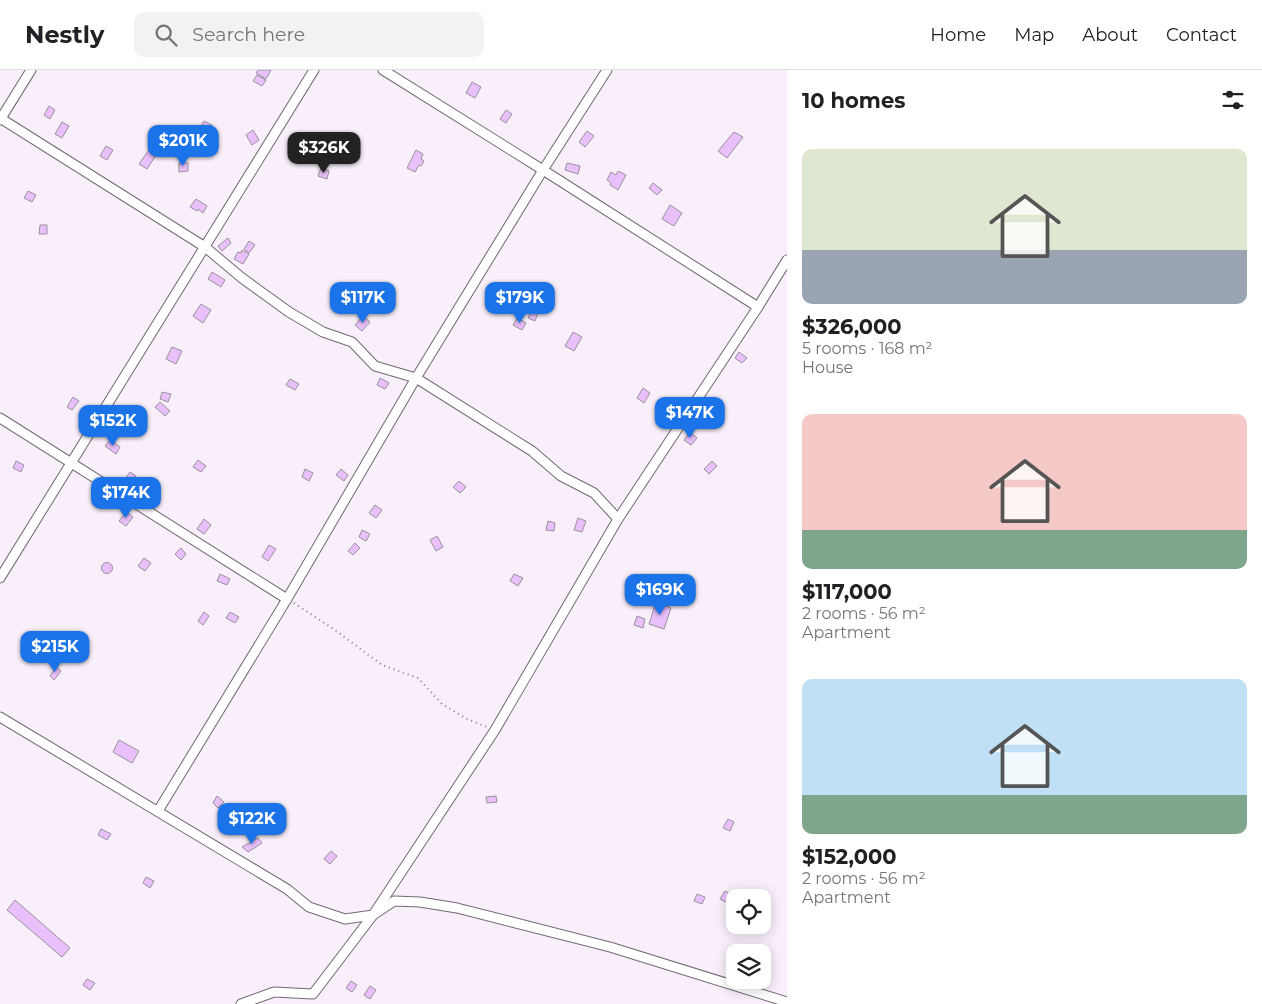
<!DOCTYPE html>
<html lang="en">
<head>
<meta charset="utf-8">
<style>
	:root { --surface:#fff; --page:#f2f2f2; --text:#202124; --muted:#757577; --line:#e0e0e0; --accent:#1a73e8 }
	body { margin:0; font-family:Montserrat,sans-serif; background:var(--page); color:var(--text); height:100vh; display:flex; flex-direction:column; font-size:19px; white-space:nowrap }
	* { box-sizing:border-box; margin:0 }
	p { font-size:16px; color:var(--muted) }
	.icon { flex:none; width:28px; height:28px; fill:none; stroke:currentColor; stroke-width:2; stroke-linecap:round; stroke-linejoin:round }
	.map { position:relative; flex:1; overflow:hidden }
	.panel { display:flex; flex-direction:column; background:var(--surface); width:475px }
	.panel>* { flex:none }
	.buttons { position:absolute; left:726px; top:819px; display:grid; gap:10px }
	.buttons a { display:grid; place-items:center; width:45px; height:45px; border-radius:10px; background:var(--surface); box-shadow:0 2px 12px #0003; font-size:25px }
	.price { position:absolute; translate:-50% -42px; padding:0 11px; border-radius:10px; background:var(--accent); color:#fff; font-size:16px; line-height:32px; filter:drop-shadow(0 1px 2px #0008) }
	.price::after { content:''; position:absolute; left:50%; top:30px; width:15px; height:11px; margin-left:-8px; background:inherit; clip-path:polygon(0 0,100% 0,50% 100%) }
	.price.active { background:#222; color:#fff }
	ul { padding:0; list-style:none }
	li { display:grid; align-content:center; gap:10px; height:265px; padding:0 15px }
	li span { display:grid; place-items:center; height:155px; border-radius:10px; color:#555 }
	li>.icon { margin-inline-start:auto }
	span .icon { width:90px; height:90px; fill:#fffc; stroke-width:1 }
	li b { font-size:21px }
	h2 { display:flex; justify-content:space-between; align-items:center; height:60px; padding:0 15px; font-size:21px }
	header { display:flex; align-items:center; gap:30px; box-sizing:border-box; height:70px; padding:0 25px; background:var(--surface); border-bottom:1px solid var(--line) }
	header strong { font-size:24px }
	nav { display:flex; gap:28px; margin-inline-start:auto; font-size:18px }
	.search { width:350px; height:45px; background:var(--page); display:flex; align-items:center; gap:12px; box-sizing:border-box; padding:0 18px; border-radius:10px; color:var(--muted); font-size:19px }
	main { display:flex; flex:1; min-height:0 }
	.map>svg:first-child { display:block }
</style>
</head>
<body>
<header>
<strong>Nestly</strong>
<div class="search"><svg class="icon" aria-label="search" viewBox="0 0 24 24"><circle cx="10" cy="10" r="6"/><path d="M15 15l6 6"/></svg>Search here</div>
<nav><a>Home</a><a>Map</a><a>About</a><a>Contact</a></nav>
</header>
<main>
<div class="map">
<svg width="787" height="934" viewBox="0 0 787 934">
	<rect width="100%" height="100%" fill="#f8effa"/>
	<g fill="#e9c0fb" stroke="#98919b">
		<polygon points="258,0 271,0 266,9 256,3"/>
		<polygon points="257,5 266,10 262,16 253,11"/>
		<polygon points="472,12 481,17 475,28 466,23"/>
		<polygon points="49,36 55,40 50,49 44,45"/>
		<polygon points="506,40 512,44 506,53 500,49"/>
		<polygon points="204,51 212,55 203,71 195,67"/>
		<polygon points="62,52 69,56 62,68 55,64"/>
		<polygon points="253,60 259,70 252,75 246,65"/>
		<polygon points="587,61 594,66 585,77 579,72"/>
		<polygon points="734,62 743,67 727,88 718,81"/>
		<polygon points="156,70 163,75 158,81 151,76"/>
		<polygon points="106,76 113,80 107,90 100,86"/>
		<polygon points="151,77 158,82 147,99 139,94"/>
		<polygon points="416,80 423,84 421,89 424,91 421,96 419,95 415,102 407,98"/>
		<polygon points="179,93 188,93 188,101 179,102"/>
		<polygon points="567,93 580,96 578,104 565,100"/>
		<polygon points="321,98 329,101 327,109 318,106"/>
		<polygon points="618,101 626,105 618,120 610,115 611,113 607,110 611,102 616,105"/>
		<polygon points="653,113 662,120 657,125 649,118"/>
		<polygon points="28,121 36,125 32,132 24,128"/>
		<polygon points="196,129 207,136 203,143 198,139 197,141 190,137"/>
		<polygon points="670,135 682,143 674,156 662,149"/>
		<polygon points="40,155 47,155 47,164 39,164"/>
		<polygon points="228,168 231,173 222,181 218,176"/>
		<polygon points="249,171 255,175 249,183 244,179"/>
		<polygon points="242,180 249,184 243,194 234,189 238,182 241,183"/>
		<polygon points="212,202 225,210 221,217 208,209"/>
		<polygon points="382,213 390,217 387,224 378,220"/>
		<polygon points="201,234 211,240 203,253 193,246"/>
		<polygon points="532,240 538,243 535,251 528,248"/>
		<polygon points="363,246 370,252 362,261 355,255"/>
		<polygon points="517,248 526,253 522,260 513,255"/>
		<polygon points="573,262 582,267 574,281 565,276"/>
		<polygon points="172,277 182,281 176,294 166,289"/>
		<polygon points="739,282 747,288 742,293 735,288"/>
		<polygon points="380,308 389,313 385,319 377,315"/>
		<polygon points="290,309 299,314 295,320 286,315"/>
		<polygon points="643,318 650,323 644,333 637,328"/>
		<polygon points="162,322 171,324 168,332 160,329"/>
		<polygon points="73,327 79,331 72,340 67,337"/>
		<polygon points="160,332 170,341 165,346 155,337"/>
		<polygon points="690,362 697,368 691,375 684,370"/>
		<polygon points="110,370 120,377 116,384 105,376"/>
		<polygon points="198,390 206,396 201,402 193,397"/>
		<polygon points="16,391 24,395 21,402 13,398"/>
		<polygon points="712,391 717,396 709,404 704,399"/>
		<polygon points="305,399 313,403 309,411 302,407"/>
		<polygon points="341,399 348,405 344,411 336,405"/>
		<polygon points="130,402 136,406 130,414 124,410"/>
		<polygon points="459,411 466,417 460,423 453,417"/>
		<polygon points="375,435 382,440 376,448 369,443"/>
		<polygon points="126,442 133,447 126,456 119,451"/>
		<polygon points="578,448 586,451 582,462 574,460"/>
		<polygon points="204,449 211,455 204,464 197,459"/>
		<polygon points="548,451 555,453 554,461 546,460"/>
		<polygon points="362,460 370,464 366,471 359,467"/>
		<polygon points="437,466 443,477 436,481 430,470"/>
		<polygon points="355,473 360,478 353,485 348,481"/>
		<polygon points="269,475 276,479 268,491 262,487"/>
		<polygon points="181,478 186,484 181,490 175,484"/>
		<polygon points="144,488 151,493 145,501 138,496"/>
		<circle cx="107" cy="498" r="5.5"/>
		<polygon points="220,504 230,509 227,515 217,511"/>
		<polygon points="514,504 523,508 518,516 510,511"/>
		<polygon points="656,532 671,538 664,559 649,554"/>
		<polygon points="204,542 209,546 203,555 198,551"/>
		<polygon points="230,542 239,547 235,553 226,548"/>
		<polygon points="637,546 645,549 643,558 634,555"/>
		<polygon points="56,597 61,601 54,610 50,606"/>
		<polygon points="119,670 139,681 132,693 113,682"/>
		<polygon points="217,726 224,732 218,738 213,733"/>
		<polygon points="496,726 497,732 487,733 486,727"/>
		<polygon points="728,749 734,752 730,761 723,758"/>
		<polygon points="101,759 111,764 107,770 98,765"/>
		<polygon points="258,768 262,773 248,782 242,777"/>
		<polygon points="331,781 337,786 330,794 324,789"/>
		<polygon points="146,807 154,811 150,818 143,813"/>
		<polygon points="725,821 731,824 726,832 720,829"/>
		<polygon points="697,824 705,827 702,834 694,831"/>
		<polygon points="15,830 70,878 62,887 7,840"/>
		<polygon points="87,909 95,913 90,920 83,915"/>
		<polygon points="351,911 357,915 352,922 346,918"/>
		<polygon points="370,916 376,920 370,929 364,925"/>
	</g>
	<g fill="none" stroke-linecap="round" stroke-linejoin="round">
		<defs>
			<g id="minor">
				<polyline points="383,0 543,100 758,237"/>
				<polyline points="0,48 205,177 242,208 289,242 323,262 352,272 375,296 416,308 532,381 561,406 594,423 618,449"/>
				<polyline points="0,50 31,0"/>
				<polyline points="0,348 287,529"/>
				<polyline points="0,508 314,0"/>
				<polyline points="0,647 287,819 309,837 345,849 373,845 394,831 420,832 457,838 610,877 787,932"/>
				<polyline points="158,741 287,529 416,308 543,100 607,0"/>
				<polyline points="241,934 274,922 313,924 373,845 495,660 618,449 758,237 787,190"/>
			</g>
		</defs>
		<use href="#minor" stroke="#706972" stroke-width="11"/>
		<polyline stroke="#807a82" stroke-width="2" stroke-dasharray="1 4" stroke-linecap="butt" points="294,533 335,560 382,595 418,608 442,634 467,649 487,657"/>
		<use href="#minor" stroke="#fff" stroke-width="9"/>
	</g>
</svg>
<div class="buttons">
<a><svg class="icon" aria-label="locate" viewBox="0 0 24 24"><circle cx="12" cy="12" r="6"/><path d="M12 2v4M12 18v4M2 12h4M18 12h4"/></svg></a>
<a><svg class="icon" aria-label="layers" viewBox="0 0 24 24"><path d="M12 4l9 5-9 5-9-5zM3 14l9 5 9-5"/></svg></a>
</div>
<b class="price" style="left:183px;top:97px">$201K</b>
<b class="price active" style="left:324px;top:104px">$326K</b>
<b class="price" style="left:363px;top:254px">$117K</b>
<b class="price" style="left:520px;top:254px">$179K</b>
<b class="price" style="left:690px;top:369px">$147K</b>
<b class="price" style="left:113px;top:377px">$152K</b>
<b class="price" style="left:126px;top:449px">$174K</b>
<b class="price" style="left:660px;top:546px">$169K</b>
<b class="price" style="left:55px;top:603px">$215K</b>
<b class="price" style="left:252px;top:775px">$122K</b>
</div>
<section class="panel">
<h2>10 homes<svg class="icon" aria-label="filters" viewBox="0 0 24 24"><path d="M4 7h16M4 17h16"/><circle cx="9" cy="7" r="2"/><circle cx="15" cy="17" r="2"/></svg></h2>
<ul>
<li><span style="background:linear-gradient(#dfe7d0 65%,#9aa5b1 0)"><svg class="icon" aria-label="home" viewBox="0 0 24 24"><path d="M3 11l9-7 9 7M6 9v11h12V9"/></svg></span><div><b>$326,000</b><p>5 rooms · 168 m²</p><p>House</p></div></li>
<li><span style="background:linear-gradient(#f6c9c9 75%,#7fa58c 0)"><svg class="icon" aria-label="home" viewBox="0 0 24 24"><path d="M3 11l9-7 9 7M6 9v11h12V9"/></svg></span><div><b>$117,000</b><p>2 rooms · 56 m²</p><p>Apartment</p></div></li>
<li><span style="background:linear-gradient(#bfe0f5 75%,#7fa58c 0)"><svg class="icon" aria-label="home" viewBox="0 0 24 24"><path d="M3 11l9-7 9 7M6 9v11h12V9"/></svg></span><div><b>$152,000</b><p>2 rooms · 56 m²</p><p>Apartment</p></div></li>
</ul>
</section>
</main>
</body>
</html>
